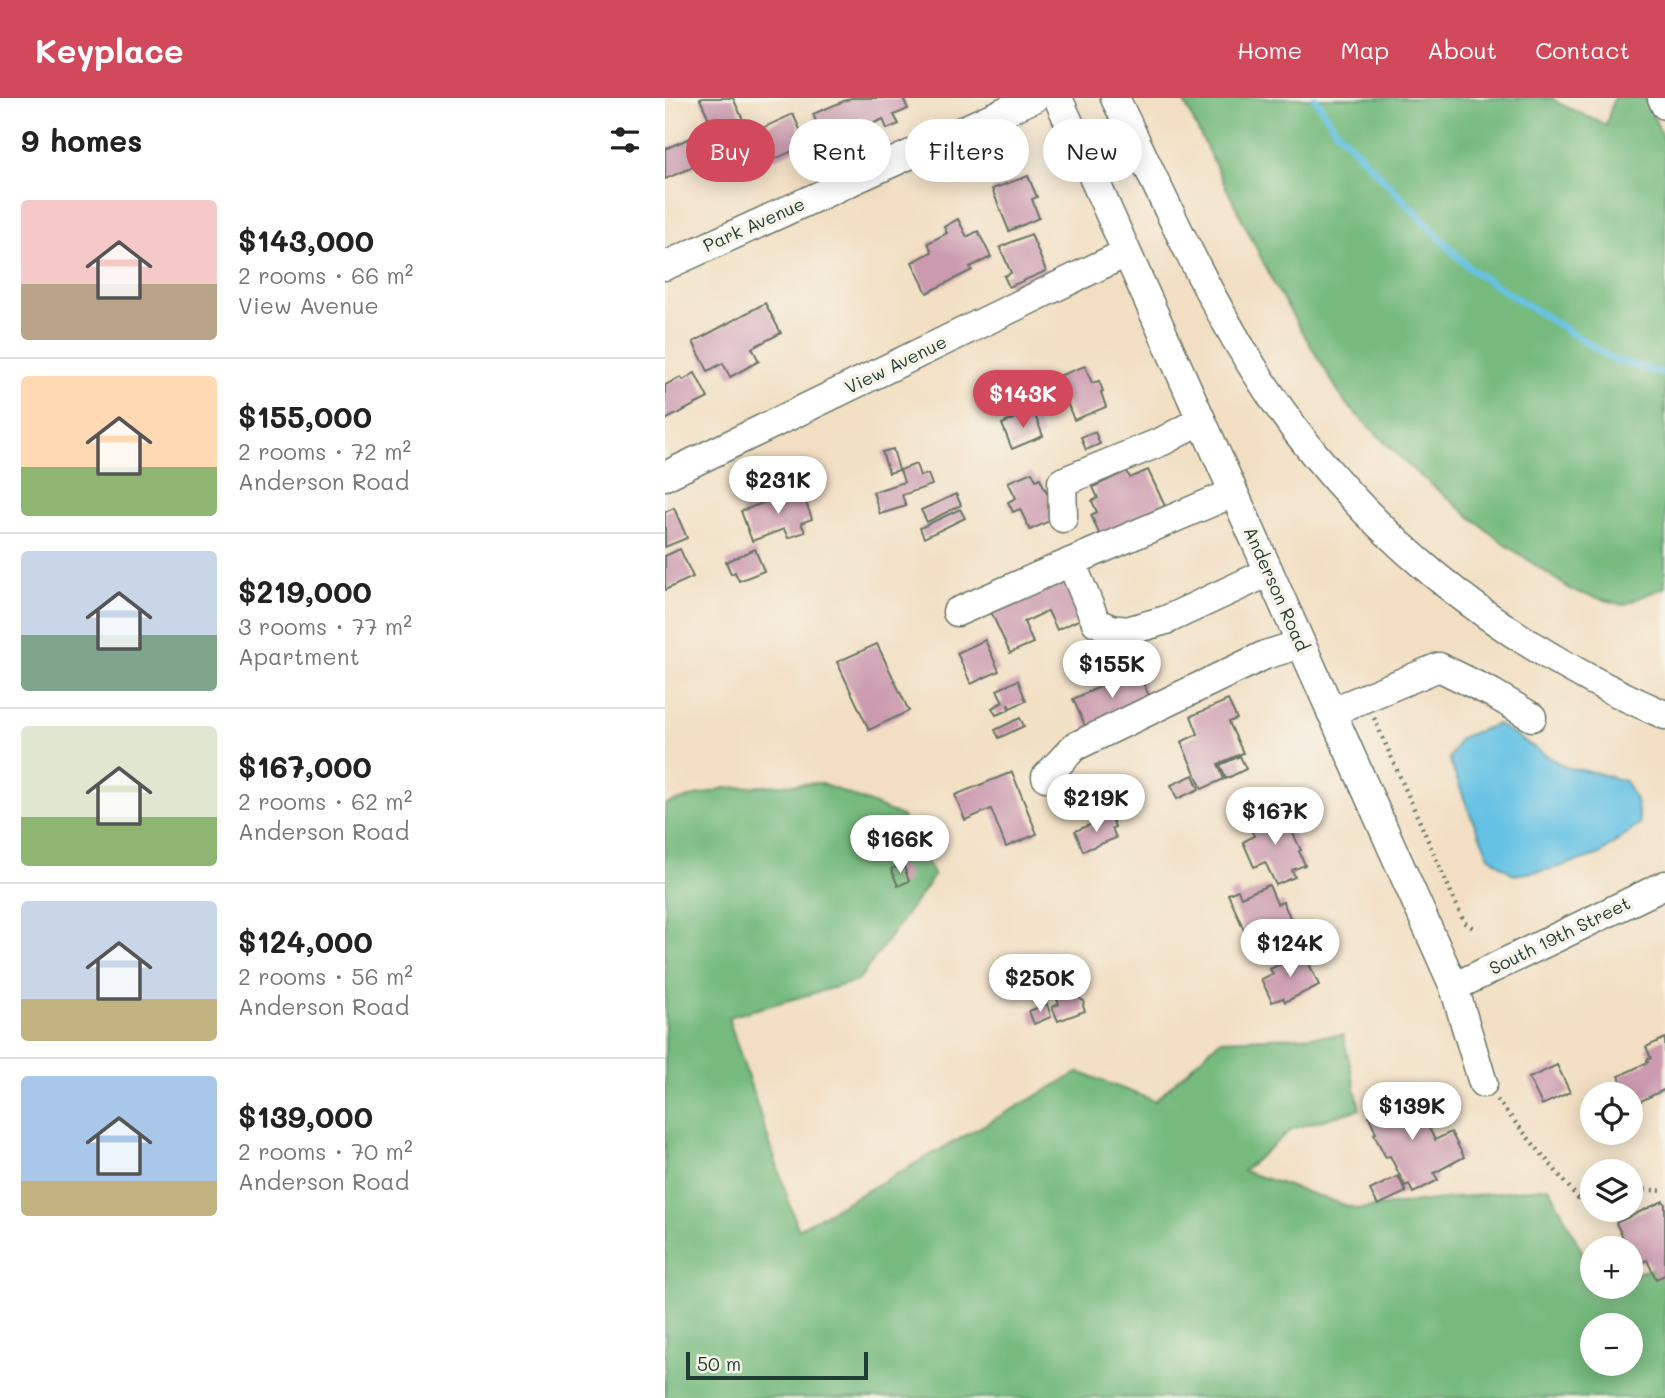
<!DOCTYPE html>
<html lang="en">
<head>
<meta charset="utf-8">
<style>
	:root { --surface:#fff; --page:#f6f6f6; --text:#222; --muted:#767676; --line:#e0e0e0; --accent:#d1495b }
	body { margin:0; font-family:Mali,sans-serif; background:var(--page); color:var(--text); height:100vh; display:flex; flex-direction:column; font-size:26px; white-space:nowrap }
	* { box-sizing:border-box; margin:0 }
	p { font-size:23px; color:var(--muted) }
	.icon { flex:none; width:38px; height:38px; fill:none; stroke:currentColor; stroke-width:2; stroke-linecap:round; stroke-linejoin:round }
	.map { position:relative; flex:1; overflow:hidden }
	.panel { display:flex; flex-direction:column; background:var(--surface); width:665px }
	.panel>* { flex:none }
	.top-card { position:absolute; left:21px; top:21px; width:665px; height:63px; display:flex; gap:14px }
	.buttons { position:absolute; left:915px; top:984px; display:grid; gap:14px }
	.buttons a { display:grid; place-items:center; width:63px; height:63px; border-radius:50%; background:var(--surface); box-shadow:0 4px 18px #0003; font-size:35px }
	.scale { position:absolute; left:21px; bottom:18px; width:182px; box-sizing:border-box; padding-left:7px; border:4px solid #1f3d34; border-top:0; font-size:19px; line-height:24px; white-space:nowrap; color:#1f3d34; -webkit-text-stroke:5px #f7f3e8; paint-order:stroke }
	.price { position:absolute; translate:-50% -60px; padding:0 16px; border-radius:24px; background:#fff; color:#222; font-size:23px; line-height:46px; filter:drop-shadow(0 2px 4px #0008) }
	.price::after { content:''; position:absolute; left:50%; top:42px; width:21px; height:16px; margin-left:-10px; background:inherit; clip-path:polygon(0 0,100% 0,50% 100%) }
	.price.current { background:var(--accent); color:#fff }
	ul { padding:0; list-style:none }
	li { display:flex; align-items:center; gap:21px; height:175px; padding:0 21px }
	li+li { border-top:2px solid var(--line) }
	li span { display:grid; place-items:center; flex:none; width:196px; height:140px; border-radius:7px; color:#555 }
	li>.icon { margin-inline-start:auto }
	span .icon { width:84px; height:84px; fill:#fffc; stroke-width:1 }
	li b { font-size:30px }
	h2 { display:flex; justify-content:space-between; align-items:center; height:84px; padding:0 21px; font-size:30px }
	.pill { padding:0 24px; border-radius:32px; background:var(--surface); box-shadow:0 4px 18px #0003; font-size:24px; line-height:63px }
	.pill.current { background:var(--accent); color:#fff }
	header { display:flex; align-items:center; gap:42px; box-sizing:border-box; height:98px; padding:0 35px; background:var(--accent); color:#fff }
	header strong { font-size:33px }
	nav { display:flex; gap:38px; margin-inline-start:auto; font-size:24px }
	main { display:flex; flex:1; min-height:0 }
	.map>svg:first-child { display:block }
</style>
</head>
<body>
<header>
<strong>Keyplace</strong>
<nav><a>Home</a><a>Map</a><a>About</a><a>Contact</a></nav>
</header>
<main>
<section class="panel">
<h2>9 homes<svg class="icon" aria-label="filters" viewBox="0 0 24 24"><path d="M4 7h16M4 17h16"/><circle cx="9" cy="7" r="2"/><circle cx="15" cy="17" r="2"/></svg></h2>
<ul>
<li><span style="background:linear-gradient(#f6c9c9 60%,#b9a48a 0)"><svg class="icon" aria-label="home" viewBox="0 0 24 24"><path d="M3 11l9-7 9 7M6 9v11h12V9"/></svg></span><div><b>$143,000</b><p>2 rooms · 66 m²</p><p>View Avenue</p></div></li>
<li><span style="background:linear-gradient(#ffd9b3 65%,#8fb573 0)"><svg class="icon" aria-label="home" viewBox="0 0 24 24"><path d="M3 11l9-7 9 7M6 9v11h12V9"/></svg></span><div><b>$155,000</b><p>2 rooms · 72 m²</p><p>Anderson Road</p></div></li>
<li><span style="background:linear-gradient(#c9d6e8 60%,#7fa58c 0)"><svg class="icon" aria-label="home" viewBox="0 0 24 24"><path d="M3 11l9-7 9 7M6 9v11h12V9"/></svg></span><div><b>$219,000</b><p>3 rooms · 77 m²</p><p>Apartment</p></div></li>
<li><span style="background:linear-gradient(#dfe7d0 65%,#8fb573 0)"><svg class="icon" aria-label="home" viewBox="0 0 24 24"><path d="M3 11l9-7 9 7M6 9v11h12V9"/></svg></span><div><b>$167,000</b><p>2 rooms · 62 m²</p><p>Anderson Road</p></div></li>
<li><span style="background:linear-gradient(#c9d6e8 70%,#c2b280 0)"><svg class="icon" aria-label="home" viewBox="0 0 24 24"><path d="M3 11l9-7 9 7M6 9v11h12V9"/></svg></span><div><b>$124,000</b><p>2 rooms · 56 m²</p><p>Anderson Road</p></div></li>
<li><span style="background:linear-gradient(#a9c7e8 75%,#c2b280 0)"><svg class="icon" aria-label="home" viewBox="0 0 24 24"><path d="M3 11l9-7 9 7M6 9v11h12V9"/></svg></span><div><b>$139,000</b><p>2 rooms · 70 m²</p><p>Anderson Road</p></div></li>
</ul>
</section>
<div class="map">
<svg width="1000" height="1300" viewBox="0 0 1000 1300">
	<rect width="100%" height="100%" fill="#f7f3e8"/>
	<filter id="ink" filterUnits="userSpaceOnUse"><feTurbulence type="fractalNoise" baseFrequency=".0143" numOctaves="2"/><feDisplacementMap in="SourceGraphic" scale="14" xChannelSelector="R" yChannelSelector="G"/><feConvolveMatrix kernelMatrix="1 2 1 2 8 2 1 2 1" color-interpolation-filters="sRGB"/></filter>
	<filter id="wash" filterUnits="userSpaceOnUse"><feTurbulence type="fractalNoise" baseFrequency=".00686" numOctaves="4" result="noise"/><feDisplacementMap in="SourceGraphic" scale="28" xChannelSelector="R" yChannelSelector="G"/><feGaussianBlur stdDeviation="1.57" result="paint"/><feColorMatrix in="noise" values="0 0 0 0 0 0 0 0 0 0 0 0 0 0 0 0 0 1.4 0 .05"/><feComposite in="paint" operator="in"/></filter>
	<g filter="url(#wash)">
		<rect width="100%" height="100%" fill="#f2dfc3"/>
		<g fill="#76ba7e" stroke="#4a7c59" stroke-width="2" fill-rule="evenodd">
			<polygon points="517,0 887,0 895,6 941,27 949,0 980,0 1000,44 1000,489 958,507 908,493 834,442 746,370 680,305 610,188"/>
			<path d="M156,685l81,33 32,60 -76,105 -130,36 70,212 281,-157 76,29 65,-61 123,-5 17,74 -68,20 -49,42 114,38 192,-22 43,84 1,15h38v-11l34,-11v134h-1000v-594l60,-16zM928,1227h38v38h-38z"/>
		</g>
		<polygon fill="#66c2e4" stroke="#42808c" stroke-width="2" points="832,626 900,669 932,675 960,683 971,702 975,726 935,756 887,771 849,777 824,758 806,718 784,661 795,640"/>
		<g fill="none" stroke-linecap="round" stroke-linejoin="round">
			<polyline stroke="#66c2e4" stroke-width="7" points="650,0 671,32 805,171 949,262 1000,276"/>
		</g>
		<g id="blocks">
			<g fill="#cb9aaf">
				<polygon points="38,0 68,0 81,28 53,41 35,1"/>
				<polygon points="186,0 238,0 243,11 229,17 234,26 222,31 218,21 200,29 204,38 193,42 189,34 160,46 148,16"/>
				<polygon points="128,16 142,47 86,71 73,41"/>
				<polygon points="36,35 47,61 0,81 0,51"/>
				<polygon points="363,78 372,99 367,101 374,120 344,133 327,91"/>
				<polygon points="293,121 302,139 313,133 326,159 305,169 307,172 262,195 247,164 267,154 263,145 282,135 279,129"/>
				<polygon points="366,136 381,173 344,189 339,178 346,175 335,149"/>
				<polygon points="100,205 116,235 87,250 94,263 65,279 58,265 43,273 28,244"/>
				<polygon points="420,268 427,285 434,283 438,293 436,294 441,309 409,322 401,302 393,305 386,288 394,285 391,279"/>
				<polygon points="30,275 43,300 0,322 0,287 16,279 18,282"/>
				<polygon points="368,312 378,338 347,351 337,326"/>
				<polygon points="430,334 435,346 421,352 416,339"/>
				<polygon points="228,351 234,372 224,375 217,354"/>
				<polygon points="251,366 255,378 263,376 267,387 237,397 241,408 215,416 208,394 239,384 235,372"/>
				<polygon points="483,372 500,408 435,438 426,417 432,414 427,403 433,400 428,389 462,373 465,380"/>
				<polygon points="367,374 371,382 375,380 393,419 365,432 355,411 348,414 343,404 351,400 343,384"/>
				<polygon points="136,391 147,421 136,425 140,434 123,440 119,431 87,443 76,413"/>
				<polygon points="291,396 296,407 262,424 256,412"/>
				<polygon points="9,410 22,440 0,449 0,414"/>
				<polygon points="295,411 300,420 259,440 255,430"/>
				<polygon points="15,451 28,479 0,492 0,458"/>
				<polygon points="90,451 99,473 74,483 70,474 66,476 61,464"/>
				<polygon points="400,478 420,519 392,532 383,513 359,524 368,545 345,555 325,512"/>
				<polygon points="320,542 334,573 306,586 292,555"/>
				<polygon points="212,546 244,613 204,632 172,564"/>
				<polygon points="472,572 487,604 422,632 408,601"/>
				<polygon points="353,582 361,603 345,610 343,606 344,612 331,617 327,610 338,604 332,592"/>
				<polygon points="563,602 572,621 564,624 578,655 553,666 559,681 537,691 516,644 533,636 526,618"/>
				<polygon points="355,620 359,628 334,640 330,632"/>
				<polygon points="575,658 581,671 561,681 555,667"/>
				<polygon points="347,674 372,736 341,749 326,711 300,722 290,697"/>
				<polygon points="528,677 534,691 512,701 506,687"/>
				<polygon points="615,713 620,723 622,723 636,752 634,753 640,767 627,772 630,779 611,787 600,764 589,769 578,744 589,738 584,727"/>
				<polygon points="446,718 450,729 447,730 451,740 418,753 410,733"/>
				<polygon points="238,766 244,783 233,788 226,771"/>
				<polygon points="604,787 612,806 618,804 630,830 587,850 563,796 573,792 576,799"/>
				<polygon points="639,855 654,887 620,904 618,900 607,904 596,881 608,876 605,871"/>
				<polygon points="407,881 415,901 419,903 418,908 420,913 393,923 387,909 394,906 387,890"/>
				<polygon points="382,906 386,919 369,926 364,913"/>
				<polygon points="1000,940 1000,996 998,992 968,1007 966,1006 966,996 962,996 954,978 983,964 982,962 986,960 981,949"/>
				<polygon points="892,967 905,994 877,1007 864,980"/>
				<polygon points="727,995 732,1005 747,997 770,1042 786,1034 799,1059 769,1075 773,1082 748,1095 744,1086 740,1088 725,1058 721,1059 720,1058 709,1036 711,1035 704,1018 709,1016 704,1007"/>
				<polygon points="733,1078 741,1094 713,1107 705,1092"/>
				<polygon points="998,1103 1000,1106 1000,1177 991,1181 982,1162 971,1167 966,1155 966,1150 963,1150 951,1125"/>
			</g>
		</g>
	</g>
	<g filter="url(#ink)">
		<use href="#blocks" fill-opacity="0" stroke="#697666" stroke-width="2"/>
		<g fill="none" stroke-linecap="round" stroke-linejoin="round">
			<defs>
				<g id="minor">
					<polyline points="393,0 789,889 818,985"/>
					<path d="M450,0c44,90 84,183 137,268 96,157 245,277 413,349"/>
					<polyline points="997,0 1000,7"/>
					<polyline points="0,168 369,0"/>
					<polyline points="0,378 461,155"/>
					<polyline points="398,420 397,384 498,343 536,322"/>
					<polyline points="406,464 431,524 446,531 462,533 501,522 604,474"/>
					<polyline points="292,514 406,464 568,395"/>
					<polyline points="666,614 774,569 827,595 867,619"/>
					<polyline points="381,679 409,649 600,557 636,546"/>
					<polyline points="789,889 1000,787"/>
				</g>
			</defs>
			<use href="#minor" stroke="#697666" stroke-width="31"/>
			<g stroke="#697666" stroke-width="4.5" stroke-dasharray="2 5" stroke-linecap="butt">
				<polyline points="709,620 799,824 808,830"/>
				<polyline points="832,1002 913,1100 928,1098"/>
				<polyline points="966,1092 973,1091 1000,1093"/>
			</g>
			<use href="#minor" stroke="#fff" stroke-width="28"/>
		</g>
	</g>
	<g text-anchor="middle" stroke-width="7" stroke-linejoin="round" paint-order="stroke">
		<g font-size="18" fill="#1f3d34" stroke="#f7f3e8">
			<text transform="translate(89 127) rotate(-24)" y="6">Park Avenue</text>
			<text transform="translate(231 267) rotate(-26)" y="6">View Avenue</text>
			<text transform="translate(611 491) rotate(66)" y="6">Anderson Road</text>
			<text transform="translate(895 838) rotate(-26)" y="6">South 19th Street</text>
		</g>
	</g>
</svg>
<div class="buttons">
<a><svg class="icon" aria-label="locate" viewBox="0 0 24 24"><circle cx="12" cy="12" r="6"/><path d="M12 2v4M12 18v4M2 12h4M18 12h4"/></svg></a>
<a><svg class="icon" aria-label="layers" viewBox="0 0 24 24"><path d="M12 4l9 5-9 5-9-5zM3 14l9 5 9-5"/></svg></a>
<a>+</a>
<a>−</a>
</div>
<div class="scale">50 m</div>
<b class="price current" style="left:358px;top:332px">$143K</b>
<b class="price" style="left:113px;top:418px">$231K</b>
<b class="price" style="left:447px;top:602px">$155K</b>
<b class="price" style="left:431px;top:736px">$219K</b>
<b class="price" style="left:610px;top:749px">$167K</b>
<b class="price" style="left:235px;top:777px">$166K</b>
<b class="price" style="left:625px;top:881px">$124K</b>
<b class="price" style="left:375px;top:916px">$250K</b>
<b class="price" style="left:747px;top:1044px">$139K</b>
<div class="top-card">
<a class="pill current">Buy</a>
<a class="pill">Rent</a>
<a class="pill">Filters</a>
<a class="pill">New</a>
</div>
</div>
</main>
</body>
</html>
